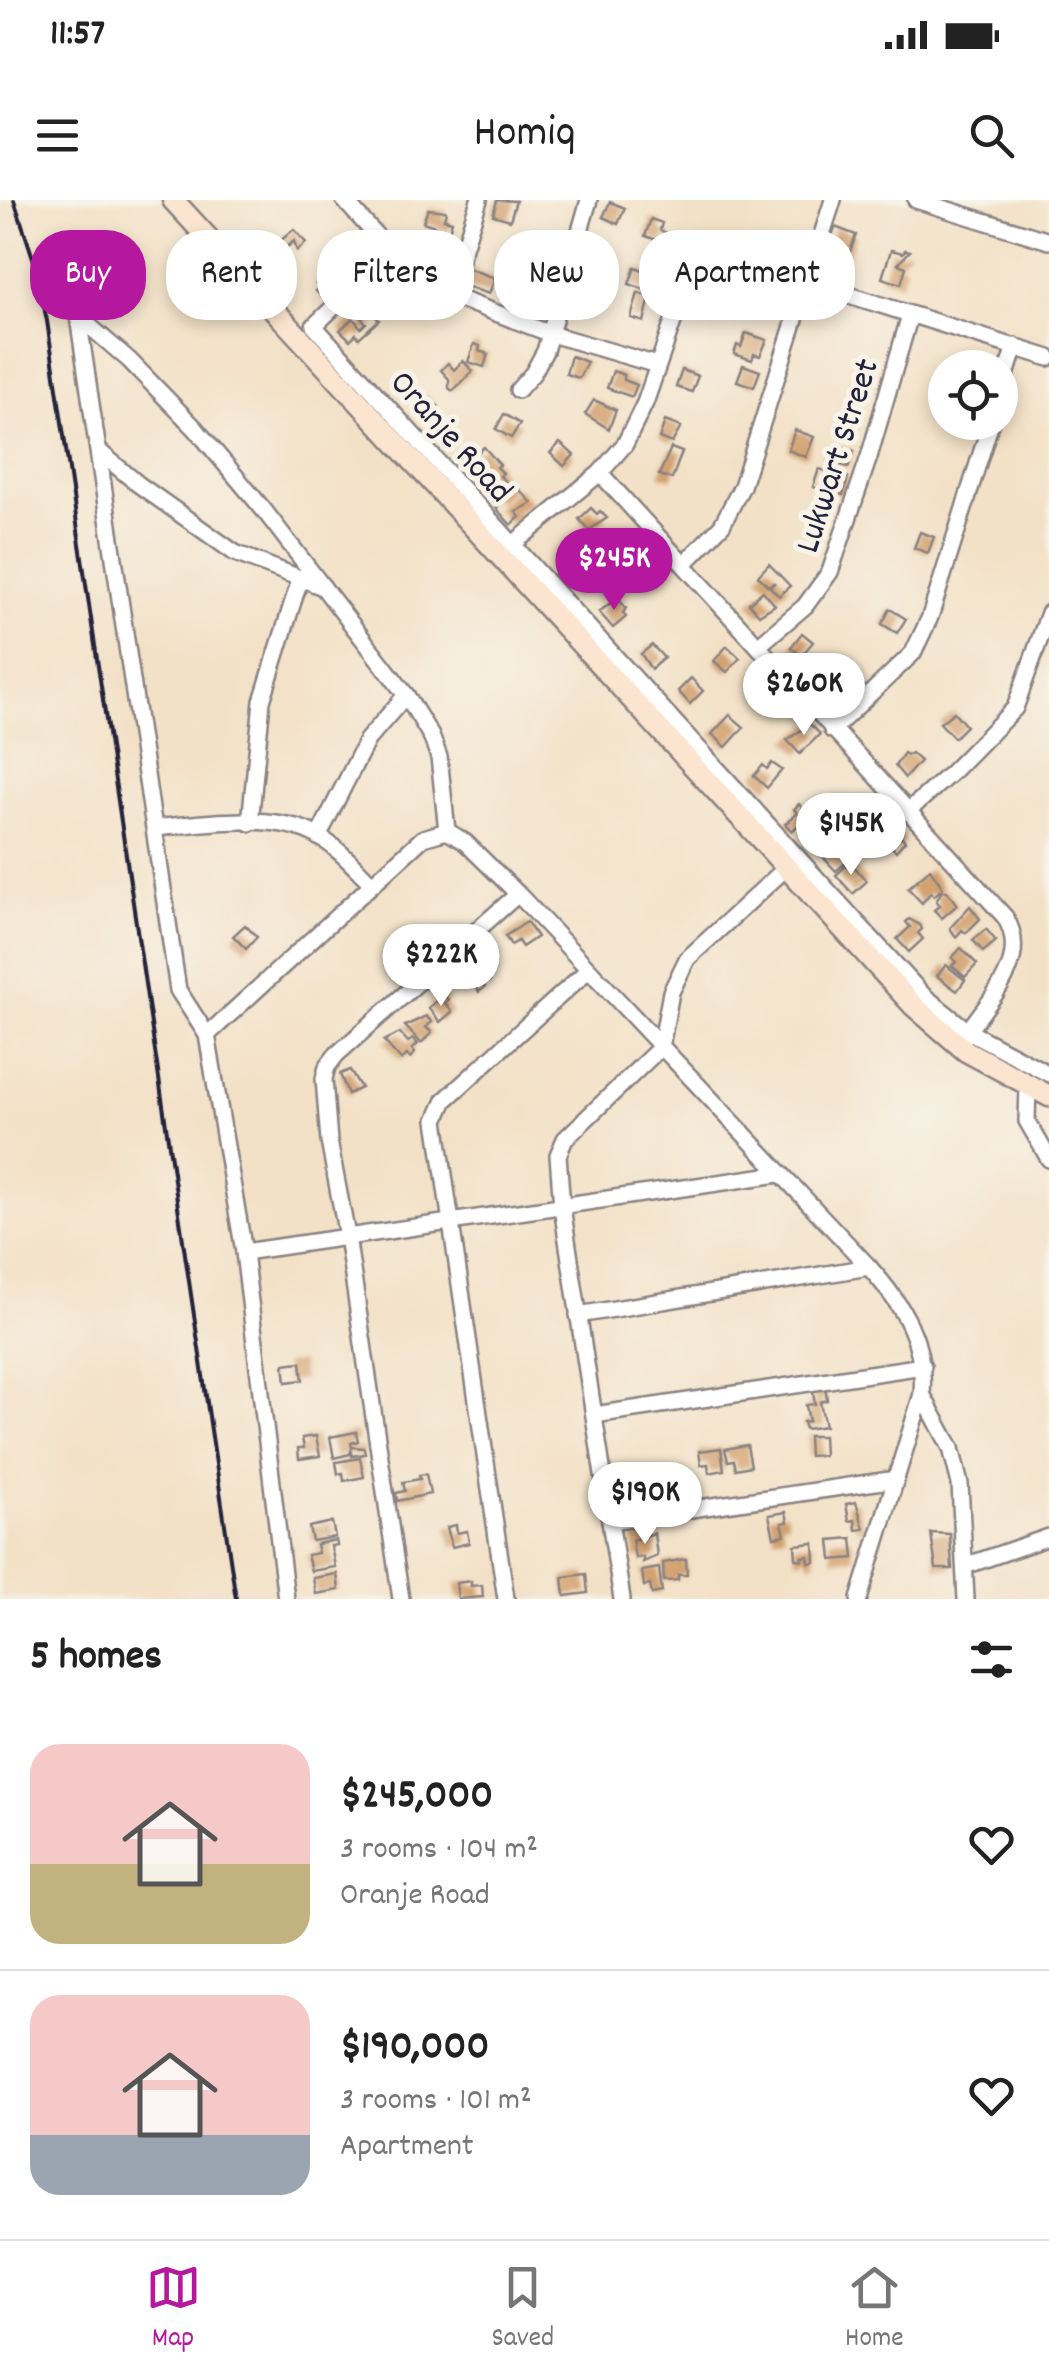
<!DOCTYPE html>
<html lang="en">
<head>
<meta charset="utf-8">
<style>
	:root { --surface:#fff; --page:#f6f6f6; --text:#222; --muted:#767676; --line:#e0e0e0; --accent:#b5179e }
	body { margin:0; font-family:Dekko,sans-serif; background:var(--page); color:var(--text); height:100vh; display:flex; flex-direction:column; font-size:38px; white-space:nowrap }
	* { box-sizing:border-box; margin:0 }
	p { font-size:32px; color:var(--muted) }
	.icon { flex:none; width:55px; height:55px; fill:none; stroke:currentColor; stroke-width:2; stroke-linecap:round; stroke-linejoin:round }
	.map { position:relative; height:1399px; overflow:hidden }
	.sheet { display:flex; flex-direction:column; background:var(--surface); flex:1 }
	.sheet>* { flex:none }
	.banner { position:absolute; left:30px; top:30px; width:990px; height:90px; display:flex; gap:20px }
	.controls { position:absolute; left:928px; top:150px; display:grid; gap:20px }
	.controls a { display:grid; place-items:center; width:90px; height:90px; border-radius:50%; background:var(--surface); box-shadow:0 5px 15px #0003; font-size:50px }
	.price { position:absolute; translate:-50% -85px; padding:0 22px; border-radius:35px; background:#fff; color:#222; font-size:32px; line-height:65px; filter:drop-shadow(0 2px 5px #0008) }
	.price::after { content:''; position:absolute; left:50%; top:60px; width:30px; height:22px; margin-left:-15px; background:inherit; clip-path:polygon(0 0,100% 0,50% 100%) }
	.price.current { background:var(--accent); color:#fff }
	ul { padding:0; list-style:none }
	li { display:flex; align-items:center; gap:30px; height:250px; padding:0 30px }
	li+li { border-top:2px solid var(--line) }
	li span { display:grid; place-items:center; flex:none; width:280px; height:200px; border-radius:30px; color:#555 }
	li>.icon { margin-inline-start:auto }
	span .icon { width:120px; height:120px; fill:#fffc; stroke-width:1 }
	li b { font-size:42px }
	h2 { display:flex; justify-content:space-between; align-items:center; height:120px; padding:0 30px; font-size:42px }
	.tag { padding:0 35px; border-radius:40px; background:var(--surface); box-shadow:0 5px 15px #0003; font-size:35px; line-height:90px }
	.tag.current { background:var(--accent); color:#fff }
	.status { display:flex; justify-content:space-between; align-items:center; height:70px; padding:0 50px; background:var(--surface); direction:ltr }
	.status svg { height:28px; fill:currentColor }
	header { display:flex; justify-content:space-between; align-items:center; height:130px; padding:0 30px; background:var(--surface); font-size:45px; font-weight:600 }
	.menu { display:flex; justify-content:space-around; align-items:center; height:140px; border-top:2px solid var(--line); background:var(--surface); font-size:28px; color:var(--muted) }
	.menu a { display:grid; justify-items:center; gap:5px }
	.menu .current { color:var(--accent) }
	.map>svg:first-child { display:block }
</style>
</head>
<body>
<div class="status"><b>11:57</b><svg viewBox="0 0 49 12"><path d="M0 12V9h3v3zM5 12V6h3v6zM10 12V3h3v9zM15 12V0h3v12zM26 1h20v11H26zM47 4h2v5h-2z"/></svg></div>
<header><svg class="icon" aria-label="menu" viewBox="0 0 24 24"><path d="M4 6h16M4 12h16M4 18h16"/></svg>Homiq<svg class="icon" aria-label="search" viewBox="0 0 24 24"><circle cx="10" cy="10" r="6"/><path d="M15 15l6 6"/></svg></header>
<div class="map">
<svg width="1049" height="1399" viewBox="0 0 1049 1399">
	<rect width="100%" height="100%" fill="#f7f3e8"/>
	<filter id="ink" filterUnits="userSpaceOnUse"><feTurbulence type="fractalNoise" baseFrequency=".01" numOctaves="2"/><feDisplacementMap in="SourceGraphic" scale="20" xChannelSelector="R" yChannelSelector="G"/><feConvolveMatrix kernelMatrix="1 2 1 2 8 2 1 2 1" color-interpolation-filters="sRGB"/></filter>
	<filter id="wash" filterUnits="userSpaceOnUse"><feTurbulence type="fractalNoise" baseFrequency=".0048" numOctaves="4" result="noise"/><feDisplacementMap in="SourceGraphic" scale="40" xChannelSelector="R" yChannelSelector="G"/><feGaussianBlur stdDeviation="2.25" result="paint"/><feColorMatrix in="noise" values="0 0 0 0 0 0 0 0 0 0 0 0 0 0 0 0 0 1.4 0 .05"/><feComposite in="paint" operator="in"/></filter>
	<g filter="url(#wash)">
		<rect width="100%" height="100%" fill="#f3e1c7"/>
		<g id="blocks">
			<g fill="#d3a170">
				<polygon points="497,0 516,1 510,20 493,15"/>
				<polygon points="610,2 625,8 618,24 603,17"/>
				<polygon points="428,9 446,11 444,19 452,21 449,31 423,22"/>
				<polygon points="651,19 662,23 660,30 666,33 663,42 645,36"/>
				<polygon points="835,27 856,35 843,71 822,64"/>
				<polygon points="294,29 306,43 297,51 294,41 284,50 278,43"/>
				<polygon points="891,50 903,53 905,50 910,51 898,64 906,67 901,84 882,78"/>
				<polygon points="424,51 443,64 437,74 418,61"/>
				<polygon points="598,58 616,65 612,75 607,73 604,79 592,74"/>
				<polygon points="635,67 664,77 660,95 629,84"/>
				<polygon points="467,68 495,78 489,94 461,85"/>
				<polygon points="326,73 339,83 324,99 316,91 320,87 316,84"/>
				<polygon points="395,73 407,84 397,96 401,100 389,113 375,99 385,89 378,83 386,75 390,78"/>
				<polygon points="523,85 538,89 530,111 517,108"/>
				<polygon points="702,92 714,96 711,104 718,107 715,116 696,109"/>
				<polygon points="638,93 650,97 644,122 631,118"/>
				<polygon points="365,106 379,120 359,138 356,134 350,140 340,130 353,118 361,128 366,123 357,113"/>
				<polygon points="746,133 767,140 760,156 754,154 752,160 734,154 737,145 741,147"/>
				<polygon points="474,144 480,146 479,151 488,154 484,167 468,162"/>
				<polygon points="571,156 587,162 579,178 566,174"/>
				<polygon points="463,161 473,171 453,191 449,188 449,179 441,170 448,163 454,170"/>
				<polygon points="743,165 760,171 754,187 737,181"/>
				<polygon points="682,170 698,176 692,192 676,187"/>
				<polygon points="613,171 624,175 624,180 637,185 632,197 607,188"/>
				<polygon points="426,195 438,206 427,219 417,206"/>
				<polygon points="594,200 616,210 609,229 585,214"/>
				<polygon points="504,214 520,224 511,238 496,229"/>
				<polygon points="665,221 681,227 672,243 659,238"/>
				<polygon points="795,230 814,237 806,257 788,250"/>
				<polygon points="560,243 574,255 564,266 550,253"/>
				<polygon points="835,245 854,251 848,267 829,261"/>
				<polygon points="484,247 500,265 497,267 503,273 500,276 512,288 498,302 486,290 491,286 484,280 489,274 486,270 482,273 469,260"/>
				<polygon points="671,248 682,252 672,279 659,275"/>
				<polygon points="819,269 848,277 843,295 813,287"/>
				<polygon points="518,288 532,303 516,312 520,317 511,325 496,308"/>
				<polygon points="591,308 597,314 600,311 607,318 589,330 579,319"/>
				<polygon points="920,332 934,337 928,353 914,348"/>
				<polygon points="769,364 790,386 779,396 770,387 775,382 768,386 758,376"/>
				<polygon points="763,391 775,405 759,415 749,403"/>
				<polygon points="617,398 626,408 623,413 626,417 613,428 599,412"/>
				<polygon points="890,409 906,419 897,433 882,424"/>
				<polygon points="802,433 813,442 801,456 791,447"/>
				<polygon points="652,445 664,458 651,469 641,454"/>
				<polygon points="727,446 740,458 727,472 714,461"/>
				<polygon points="691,478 703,491 690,504 678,491"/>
				<polygon points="954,512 966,526 954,538 940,523"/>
				<polygon points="730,515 744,527 726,547 712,534"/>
				<polygon points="810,524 820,534 800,554 787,540"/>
				<polygon points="904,553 908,555 911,553 920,561 905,578 895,566"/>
				<polygon points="772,563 782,570 767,588 754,576 763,565 767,569"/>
				<polygon points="799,604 809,615 792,631 785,624 797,613 794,609"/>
				<polygon points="871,610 884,623 869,637 861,630 866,625 861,620"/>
				<polygon points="894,627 905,641 896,651 883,639"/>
				<polygon points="837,646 850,659 836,671 824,658"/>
				<polygon points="850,662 867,681 853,694 836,675"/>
				<polygon points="930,669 943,688 934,696 931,692 922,703 908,688"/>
				<polygon points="942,691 947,691 957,705 942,718 934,710 940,705 936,701"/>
				<polygon points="970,706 980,719 966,733 962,730 956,737 950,728"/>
				<polygon points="909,719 920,725 922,729 918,733 923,739 909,752 897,739 910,727 906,722"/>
				<polygon points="527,722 537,737 522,747 518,741 511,745 505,736"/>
				<polygon points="245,725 257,737 246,749 233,736"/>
				<polygon points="986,729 996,741 983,752 973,740"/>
				<polygon points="961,748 977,764 965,777 952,766 956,762 952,758"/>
				<polygon points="479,757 493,773 488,778 490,781 482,784 485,787 479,792 464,770"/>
				<polygon points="946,765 965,780 957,791 937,776"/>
				<polygon points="444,795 448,800 445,803 452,812 440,822 428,808"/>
				<polygon points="426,816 432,822 426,827 432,833 421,843 405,826"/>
				<polygon points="400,833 408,842 413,839 418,844 412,849 415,853 410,858 407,855 401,860 384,841"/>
				<polygon points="350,870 361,888 348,894 340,874"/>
				<polygon points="301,1162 303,1180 286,1182 284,1164"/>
				<polygon points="825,1184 827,1200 820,1202 825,1226 805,1229 803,1222 809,1221 806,1205 815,1204 812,1187"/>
				<polygon points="356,1232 358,1241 351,1243 352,1247 364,1248 365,1254 352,1256 351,1251 350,1254 334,1258 330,1237"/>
				<polygon points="316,1236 320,1256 299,1259 298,1248 304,1248 302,1238"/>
				<polygon points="808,1236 823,1236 824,1255 809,1256"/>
				<polygon points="747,1245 751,1266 736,1269 734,1260 728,1261 725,1249"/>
				<polygon points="721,1248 724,1270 709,1273 708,1264 701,1265 699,1251"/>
				<polygon points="360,1258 364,1277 344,1281 343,1273 338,1274 336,1262"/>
				<polygon points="426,1274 430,1294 397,1301 396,1293 405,1291 403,1282 420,1279 419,1275"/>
				<polygon points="856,1302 864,1329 856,1330 855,1320 849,1321 846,1304"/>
				<polygon points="786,1312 788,1322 782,1323 785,1335 774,1337 769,1315"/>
				<polygon points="332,1322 335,1337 312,1341 309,1327"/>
				<polygon points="456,1325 457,1333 467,1331 469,1343 452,1347 447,1327"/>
				<polygon points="654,1333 657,1356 643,1362 643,1357 635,1358 632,1340"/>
				<polygon points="931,1333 950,1334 952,1369 936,1369"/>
				<polygon points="852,1338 854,1358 832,1360 830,1340"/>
				<polygon points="336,1340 337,1345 331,1346 335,1367 311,1371 307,1355 318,1353 316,1344"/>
				<polygon points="814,1343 815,1362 809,1363 808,1356 802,1357 802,1360 796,1359 795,1345"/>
				<polygon points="686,1359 687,1375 678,1375 678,1380 664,1381 663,1363"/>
				<polygon points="659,1368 662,1392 652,1394 650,1385 644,1386 642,1371"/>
				<polygon points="337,1374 339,1390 316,1394 313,1378"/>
				<polygon points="586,1374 588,1393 565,1396 563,1377"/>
				<polygon points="471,1381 471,1386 482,1385 483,1397 458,1399 456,1383"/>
			</g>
		</g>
	</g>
	<g filter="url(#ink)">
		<use href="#blocks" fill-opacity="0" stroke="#8a8281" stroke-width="2.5"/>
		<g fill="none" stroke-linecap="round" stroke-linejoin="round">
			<defs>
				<g id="street">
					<polyline points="344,0 391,52 449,95 551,134 657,165"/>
					<polyline points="916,0 1049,41"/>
					<polyline points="67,42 178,790 207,835"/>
					<polyline points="391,52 314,126 923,795 968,831 1049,874"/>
					<polyline points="449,95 479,0"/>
					<polyline points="79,117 129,160 195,228 263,309 406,495 431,536 439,557 447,631"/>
					<polyline points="518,190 533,173 545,151 589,0"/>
					<polyline points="1000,195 1015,146"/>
					<polyline points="100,252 138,284 235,353 323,387"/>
					<path d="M600,273l405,444c28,46 -20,86 -43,123"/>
					<polyline points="507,349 600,273 625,244 645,203 697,52 805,81 1049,158"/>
					<polyline points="684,364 722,325 742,286 833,0"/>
					<polyline points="758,446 805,406 830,372 869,257 910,115"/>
					<polyline points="832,530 913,453 930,417 991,222"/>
					<polyline points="907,612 951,573 1015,508 1049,413"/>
					<polyline points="250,623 262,501 300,379"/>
					<path d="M156,628c45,-5 114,-15 156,5 24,12 42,33 60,51"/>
					<polyline points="318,637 367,540 406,495"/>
					<polyline points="1028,885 1027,921 1049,959"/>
					<polyline points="244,1052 779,974"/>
					<polyline points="578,1115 869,1067"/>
					<polyline points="922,1194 951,1248 960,1284 966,1399"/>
					<polyline points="594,1215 923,1166"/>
					<polyline points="610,1321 896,1279"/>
					<polyline points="965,1366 1049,1337"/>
					<path d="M286,1399l-42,-347 -37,-217 216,-197 24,-7 18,11 53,52 351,373c34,38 57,75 53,127l-63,205"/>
					<polyline points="401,1399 347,1036 329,941 324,879 327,867 336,855 518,694"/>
					<polyline points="506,1399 436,920 445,900 588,770"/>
					<polyline points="622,1399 562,1007 558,955 565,939 661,847 671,792 687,759 787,667"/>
				</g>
				<polyline id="secondary" points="173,0 914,806 966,851 1049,896"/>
			</defs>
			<use href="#street" stroke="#8a8281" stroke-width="20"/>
			<use href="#secondary" stroke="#8a8281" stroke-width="25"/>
			<use href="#street" stroke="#fff" stroke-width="15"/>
			<use href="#secondary" stroke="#fce5d0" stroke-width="20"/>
			<polyline stroke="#22223b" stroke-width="4" points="14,0 36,67 47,121 236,1399"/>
		</g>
	</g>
	<g text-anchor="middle" stroke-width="10" stroke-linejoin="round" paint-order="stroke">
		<g font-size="35" fill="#22223b" stroke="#f7f3e8">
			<text transform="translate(453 235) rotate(48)" y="12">Oranje Road</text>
			<text transform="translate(835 255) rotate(-72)" y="12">Lukwart Street</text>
		</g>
	</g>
</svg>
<div class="controls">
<a><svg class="icon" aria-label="locate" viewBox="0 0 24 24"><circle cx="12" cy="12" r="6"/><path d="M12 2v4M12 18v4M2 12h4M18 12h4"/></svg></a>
</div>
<b class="price current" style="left:614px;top:413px">$245K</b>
<b class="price" style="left:804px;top:538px">$260K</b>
<b class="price" style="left:851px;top:678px">$145K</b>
<b class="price" style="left:441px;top:809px">$222K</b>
<b class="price" style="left:645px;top:1347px">$190K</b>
<div class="banner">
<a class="tag current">Buy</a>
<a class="tag">Rent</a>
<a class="tag">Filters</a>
<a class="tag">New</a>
<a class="tag">Apartment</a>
</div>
</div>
<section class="sheet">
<h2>5 homes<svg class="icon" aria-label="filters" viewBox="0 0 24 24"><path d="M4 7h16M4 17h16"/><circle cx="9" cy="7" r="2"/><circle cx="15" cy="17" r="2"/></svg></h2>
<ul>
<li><span style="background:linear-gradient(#f6c9c9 60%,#c2b280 0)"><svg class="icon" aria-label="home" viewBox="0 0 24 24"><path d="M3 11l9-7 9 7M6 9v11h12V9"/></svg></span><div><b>$245,000</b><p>3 rooms · 104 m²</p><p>Oranje Road</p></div><svg class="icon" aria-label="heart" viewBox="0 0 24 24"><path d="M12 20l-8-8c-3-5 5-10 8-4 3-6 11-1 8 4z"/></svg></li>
<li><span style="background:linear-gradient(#f6c9c9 70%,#9aa5b1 0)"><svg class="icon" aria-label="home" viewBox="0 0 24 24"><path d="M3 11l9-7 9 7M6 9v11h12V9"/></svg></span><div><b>$190,000</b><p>3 rooms · 101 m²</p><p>Apartment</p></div><svg class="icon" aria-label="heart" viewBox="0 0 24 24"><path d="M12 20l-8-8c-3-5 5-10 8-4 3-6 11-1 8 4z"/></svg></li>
</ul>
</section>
<nav class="menu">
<a class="current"><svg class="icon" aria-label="map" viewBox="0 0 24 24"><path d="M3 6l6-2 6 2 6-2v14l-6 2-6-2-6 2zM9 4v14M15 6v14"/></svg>Map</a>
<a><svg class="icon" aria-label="saved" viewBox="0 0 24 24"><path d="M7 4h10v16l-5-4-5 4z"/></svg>Saved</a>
<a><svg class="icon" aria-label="home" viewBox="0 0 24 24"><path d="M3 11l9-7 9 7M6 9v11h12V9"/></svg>Home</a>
</nav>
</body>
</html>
